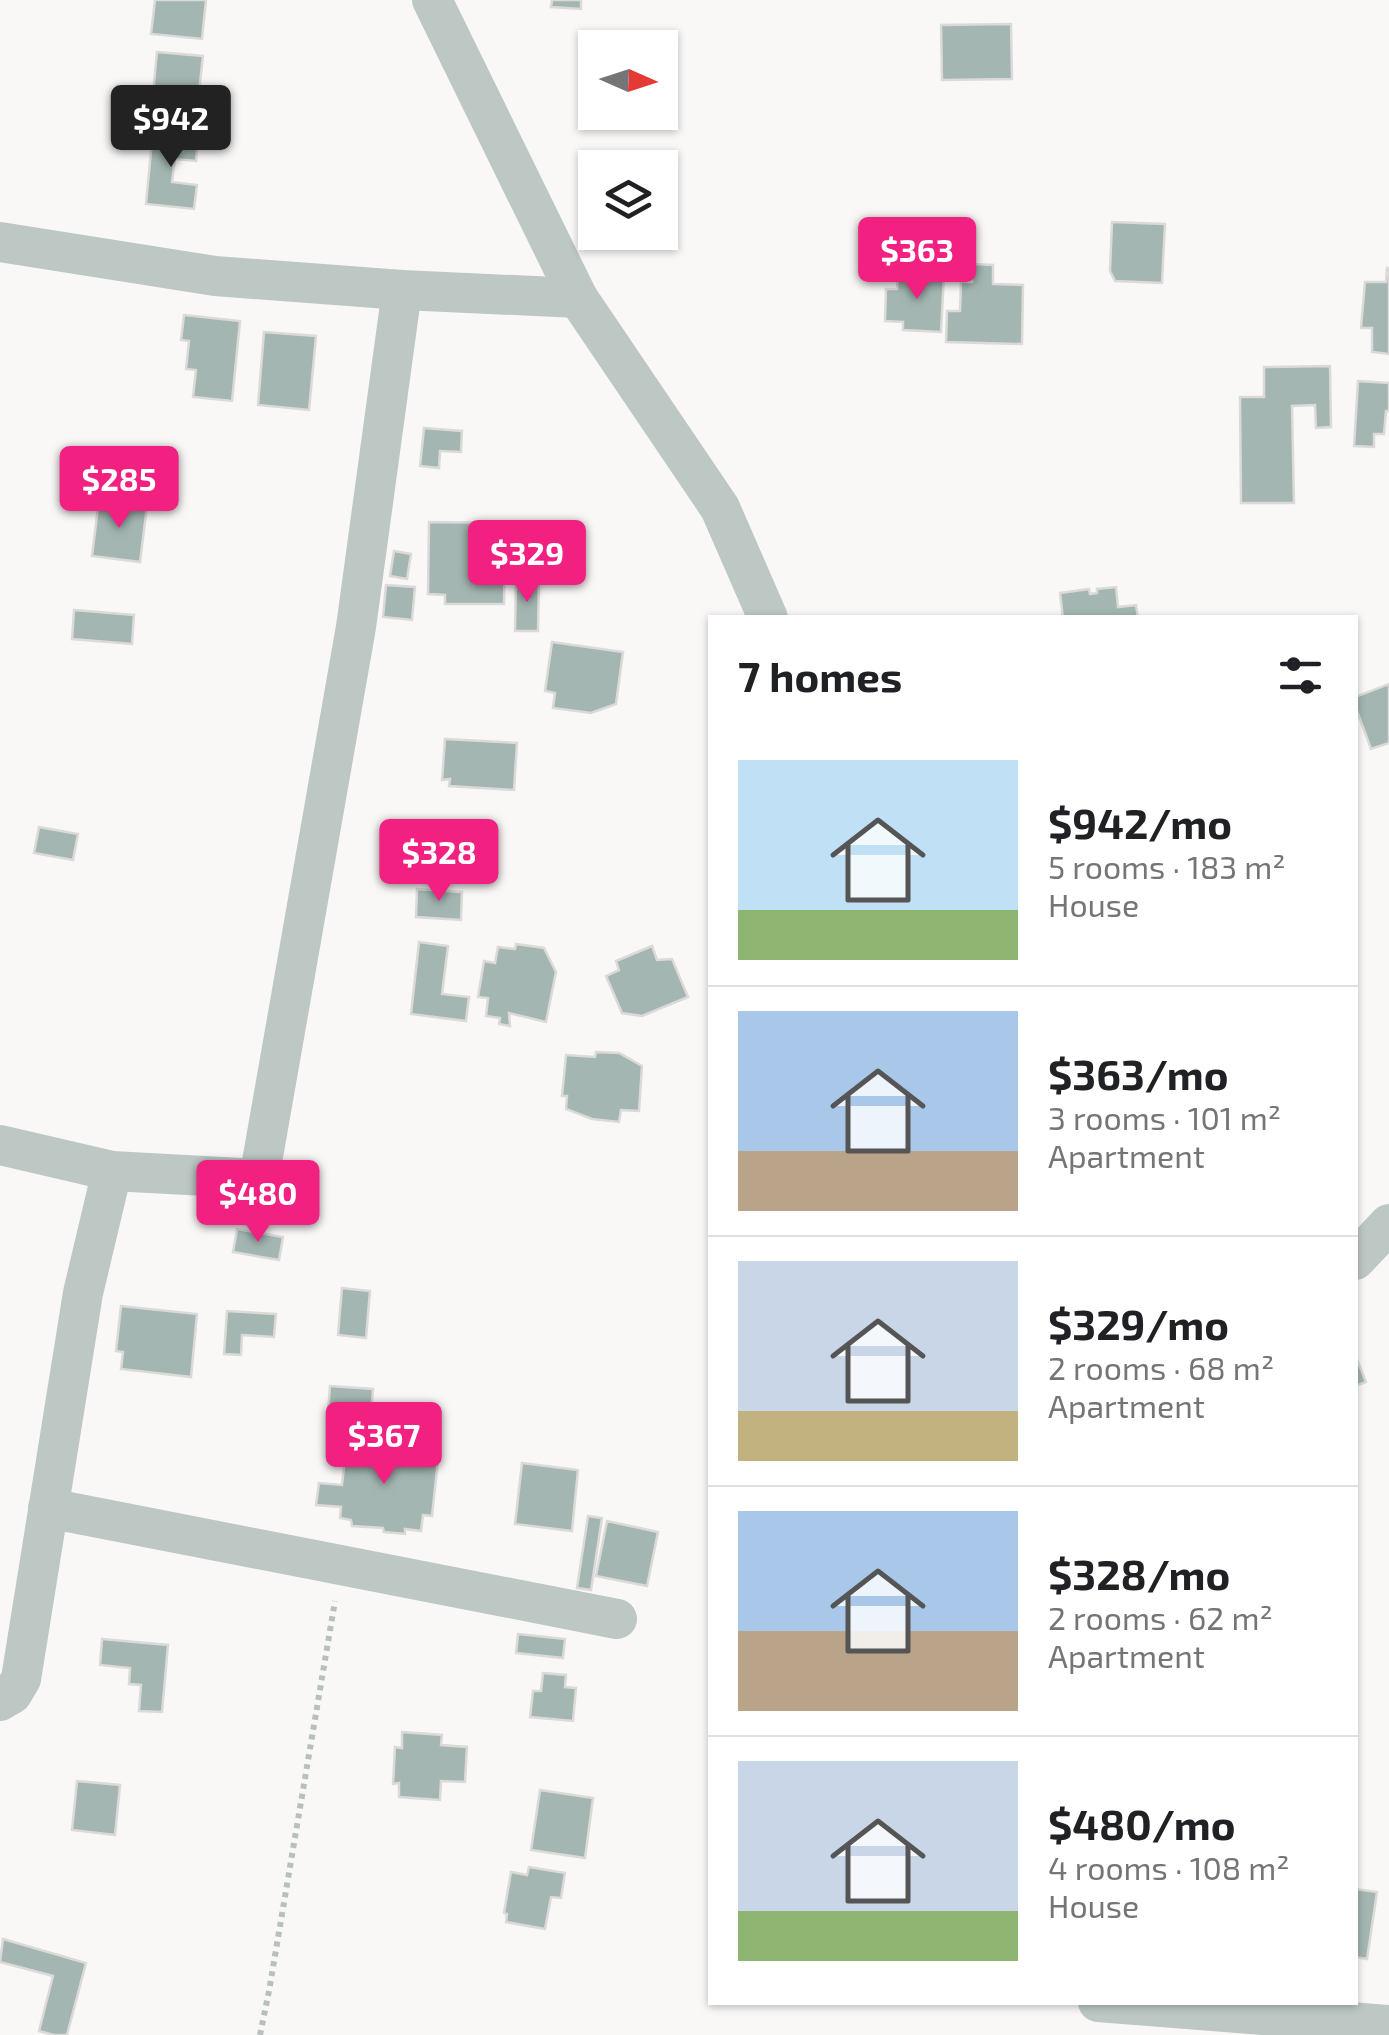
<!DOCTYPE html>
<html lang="en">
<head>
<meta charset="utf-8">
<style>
	:root { --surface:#fff; --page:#f2f2f2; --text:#202124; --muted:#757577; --line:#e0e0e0; --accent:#f12081 }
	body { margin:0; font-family:"Exo 2",sans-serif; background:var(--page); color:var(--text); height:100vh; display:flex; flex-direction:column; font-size:38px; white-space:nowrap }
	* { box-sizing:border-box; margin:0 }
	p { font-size:32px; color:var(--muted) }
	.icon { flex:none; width:55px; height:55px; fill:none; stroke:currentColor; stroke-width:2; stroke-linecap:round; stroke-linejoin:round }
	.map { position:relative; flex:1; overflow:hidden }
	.drawer { position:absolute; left:708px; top:615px; width:650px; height:1390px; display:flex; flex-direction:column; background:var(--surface); border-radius:0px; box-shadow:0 2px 8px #0004 }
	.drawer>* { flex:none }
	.needle { width:65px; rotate:93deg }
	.fabs { position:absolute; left:578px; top:30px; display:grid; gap:20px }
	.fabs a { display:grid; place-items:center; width:100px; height:100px; border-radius:0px; background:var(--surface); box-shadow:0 2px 8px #0004; font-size:50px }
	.price { position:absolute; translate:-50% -85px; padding:0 22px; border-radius:10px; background:var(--accent); color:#fff; font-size:32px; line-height:65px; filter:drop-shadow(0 2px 5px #0008) }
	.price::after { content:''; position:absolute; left:50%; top:60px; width:30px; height:22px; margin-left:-15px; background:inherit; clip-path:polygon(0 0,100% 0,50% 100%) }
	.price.selected { background:#222; color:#fff }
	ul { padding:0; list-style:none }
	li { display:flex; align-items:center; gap:30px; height:250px; padding:0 30px }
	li+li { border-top:2px solid var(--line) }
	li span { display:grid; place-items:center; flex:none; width:280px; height:200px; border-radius:0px; color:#555 }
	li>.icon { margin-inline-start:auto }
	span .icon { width:120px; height:120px; fill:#fffc; stroke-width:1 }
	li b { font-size:42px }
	h2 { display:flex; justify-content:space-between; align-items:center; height:120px; padding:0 30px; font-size:42px }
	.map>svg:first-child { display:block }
</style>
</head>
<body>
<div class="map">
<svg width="1389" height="2035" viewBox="0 0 1389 2035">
	<rect width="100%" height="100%" fill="#faf8f7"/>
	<g fill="#a3b6b1" stroke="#dbdad9" stroke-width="2.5">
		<polygon points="155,0 206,0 202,39 151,34"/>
		<polygon points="552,0 581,0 581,9 551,7"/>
		<polygon points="1011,24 1012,79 942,80 941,25"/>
		<polygon points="157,52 203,56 196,119 151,114"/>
		<polygon points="153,131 198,136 196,161 175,159 172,182 197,185 194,209 146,204"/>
		<polygon points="1112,222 1165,224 1162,283 1115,281 1110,271"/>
		<polygon points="973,264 993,265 993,284 1023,285 1022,344 946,342 947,311 960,311 961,282 972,282"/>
		<polygon points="1387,268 1389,268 1389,354 1372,352 1372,328 1361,328 1365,282 1386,282"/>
		<polygon points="898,273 944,275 941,332 903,330 903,322 885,321 886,289 897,289"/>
		<polygon points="184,315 240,321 232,401 193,397 196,370 186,369 189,341 181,340"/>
		<polygon points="264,332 316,336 309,410 258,405"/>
		<polygon points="1330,366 1331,427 1316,428 1315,405 1292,406 1294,503 1241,503 1240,397 1264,397 1264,367"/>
		<polygon points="1358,381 1389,383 1389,411 1386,411 1384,434 1374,434 1374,447 1354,446"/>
		<polygon points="424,428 462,431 461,452 440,451 439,468 420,466"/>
		<polygon points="99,499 147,506 140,562 92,556"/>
		<polygon points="429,522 505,523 504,604 445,604 445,595 428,594"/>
		<polygon points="521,523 535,524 533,572 526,573 526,554 512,554 513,534 520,534"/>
		<polygon points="394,551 411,554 407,579 390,576"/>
		<polygon points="516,579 539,580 538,631 515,631"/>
		<polygon points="386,585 415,587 412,620 383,617"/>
		<polygon points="1116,587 1118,607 1136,605 1138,618 1063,618 1060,593 1089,589 1090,594 1097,593 1097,589"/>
		<polygon points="74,610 134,615 132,644 72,639"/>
		<polygon points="552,642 623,652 616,704 591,713 553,708 555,693 545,691"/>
		<polygon points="1389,684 1389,743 1371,749 1355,705 1355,697"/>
		<polygon points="445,739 517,743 514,790 449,786 450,779 442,780"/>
		<polygon points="39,827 78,834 73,860 34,853"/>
		<polygon points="417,889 462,892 461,920 416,917"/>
		<polygon points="419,942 448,946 442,994 469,997 466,1021 411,1014"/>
		<polygon points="516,944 544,948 556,972 546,1022 509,1013 510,1026 499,1024 500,1018 486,1016 488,998 478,997 484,961 495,963 498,947 515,949"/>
		<polygon points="652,946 657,960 672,959 688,997 642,1016 622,1013 606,976 619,970 616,961"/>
		<polygon points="596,1052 619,1053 642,1066 639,1111 621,1110 619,1122 592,1119 566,1109 567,1096 562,1096 566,1055 595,1057"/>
		<polygon points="237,1229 283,1237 279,1260 233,1252"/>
		<polygon points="342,1288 370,1291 366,1338 338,1335"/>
		<polygon points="121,1306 197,1314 191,1377 121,1369 123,1352 116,1351"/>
		<polygon points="227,1311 276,1314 274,1337 242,1335 241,1355 224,1354"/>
		<polygon points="1355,1354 1366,1382 1355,1386"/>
		<polygon points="330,1386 373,1389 370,1427 327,1424"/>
		<polygon points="347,1440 439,1451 432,1516 423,1515 421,1531 405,1529 405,1534 384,1532 383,1528 352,1526 351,1520 340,1518 341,1507 316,1505 319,1483 342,1485"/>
		<polygon points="522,1463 578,1470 572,1531 515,1524"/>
		<polygon points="588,1516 602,1518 591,1590 577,1588"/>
		<polygon points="607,1521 658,1532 647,1586 596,1576"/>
		<polygon points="518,1634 565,1639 563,1658 516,1653"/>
		<polygon points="102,1639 168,1645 162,1712 139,1711 141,1685 129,1684 130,1668 100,1665"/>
		<polygon points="543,1673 566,1675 565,1687 576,1688 573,1721 530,1717 533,1691 541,1691"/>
		<polygon points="402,1732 442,1735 441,1745 467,1747 465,1782 441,1781 440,1800 399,1797 399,1783 393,1784 395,1747 402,1748"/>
		<polygon points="77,1781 120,1785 115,1835 72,1830"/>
		<polygon points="540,1790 593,1798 585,1858 531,1850"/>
		<polygon points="529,1867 565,1873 561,1898 551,1897 545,1929 506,1922 507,1914 504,1913 511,1872 527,1875"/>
		<polygon points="1355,1889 1377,1892 1367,1959 1355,1957"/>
		<polygon points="3,1939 86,1963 67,2035 54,2035 39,2031 53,1976 0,1962"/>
	</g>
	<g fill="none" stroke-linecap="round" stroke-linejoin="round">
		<polyline stroke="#b8c0be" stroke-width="6" stroke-dasharray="5 5" stroke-linecap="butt" points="260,2035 269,1991 335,1601"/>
		<g stroke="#bdc8c5" stroke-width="40">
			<polyline points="432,0 578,298 720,508 768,618"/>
			<polyline points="0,242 215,276 402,290 578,298"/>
			<polyline points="0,1145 112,1171 259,1179 356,627 402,290"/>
			<polyline points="1355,1260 1389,1224"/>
			<polyline points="48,1508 617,1619"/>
			<polyline points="0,1701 12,1694 21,1679 83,1293 112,1171"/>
			<polyline points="1098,2002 1389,2025"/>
		</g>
	</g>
</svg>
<div class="fabs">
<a><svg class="needle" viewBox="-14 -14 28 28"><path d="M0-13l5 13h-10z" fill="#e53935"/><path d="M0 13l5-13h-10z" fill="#757577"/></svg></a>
<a><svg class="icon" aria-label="layers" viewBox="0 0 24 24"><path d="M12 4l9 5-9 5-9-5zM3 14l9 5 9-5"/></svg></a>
</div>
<b class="price selected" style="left:171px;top:170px">$942</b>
<b class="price" style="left:917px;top:302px">$363</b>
<b class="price" style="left:119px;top:531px">$285</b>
<b class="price" style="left:527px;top:605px">$329</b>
<b class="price" style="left:439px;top:904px">$328</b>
<b class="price" style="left:258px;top:1245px">$480</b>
<b class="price" style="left:384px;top:1487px">$367</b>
<section class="drawer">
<h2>7 homes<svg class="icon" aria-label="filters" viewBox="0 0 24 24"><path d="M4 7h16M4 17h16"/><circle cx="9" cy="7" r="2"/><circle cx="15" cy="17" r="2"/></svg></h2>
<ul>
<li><span style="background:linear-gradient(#bfe0f5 75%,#8fb573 0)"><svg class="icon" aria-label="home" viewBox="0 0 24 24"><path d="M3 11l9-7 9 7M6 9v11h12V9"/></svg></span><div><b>$942/mo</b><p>5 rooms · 183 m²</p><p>House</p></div></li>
<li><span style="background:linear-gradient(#a9c7e8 70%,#b9a48a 0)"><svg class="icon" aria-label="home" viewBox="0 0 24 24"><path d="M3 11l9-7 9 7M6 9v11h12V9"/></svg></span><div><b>$363/mo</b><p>3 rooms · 101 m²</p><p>Apartment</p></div></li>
<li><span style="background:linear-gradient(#c9d6e8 75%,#c2b280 0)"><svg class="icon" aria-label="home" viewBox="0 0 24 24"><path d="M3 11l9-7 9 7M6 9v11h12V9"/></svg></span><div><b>$329/mo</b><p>2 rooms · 68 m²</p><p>Apartment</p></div></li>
<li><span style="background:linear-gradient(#a9c7e8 60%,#b9a48a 0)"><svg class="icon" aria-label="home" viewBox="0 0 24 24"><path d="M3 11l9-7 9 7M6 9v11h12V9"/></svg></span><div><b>$328/mo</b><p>2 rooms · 62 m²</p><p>Apartment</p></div></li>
<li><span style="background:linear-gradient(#c9d6e8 75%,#8fb573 0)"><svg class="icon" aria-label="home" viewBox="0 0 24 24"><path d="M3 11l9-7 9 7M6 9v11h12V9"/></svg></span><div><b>$480/mo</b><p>4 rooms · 108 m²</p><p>House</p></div></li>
</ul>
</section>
</div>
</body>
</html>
